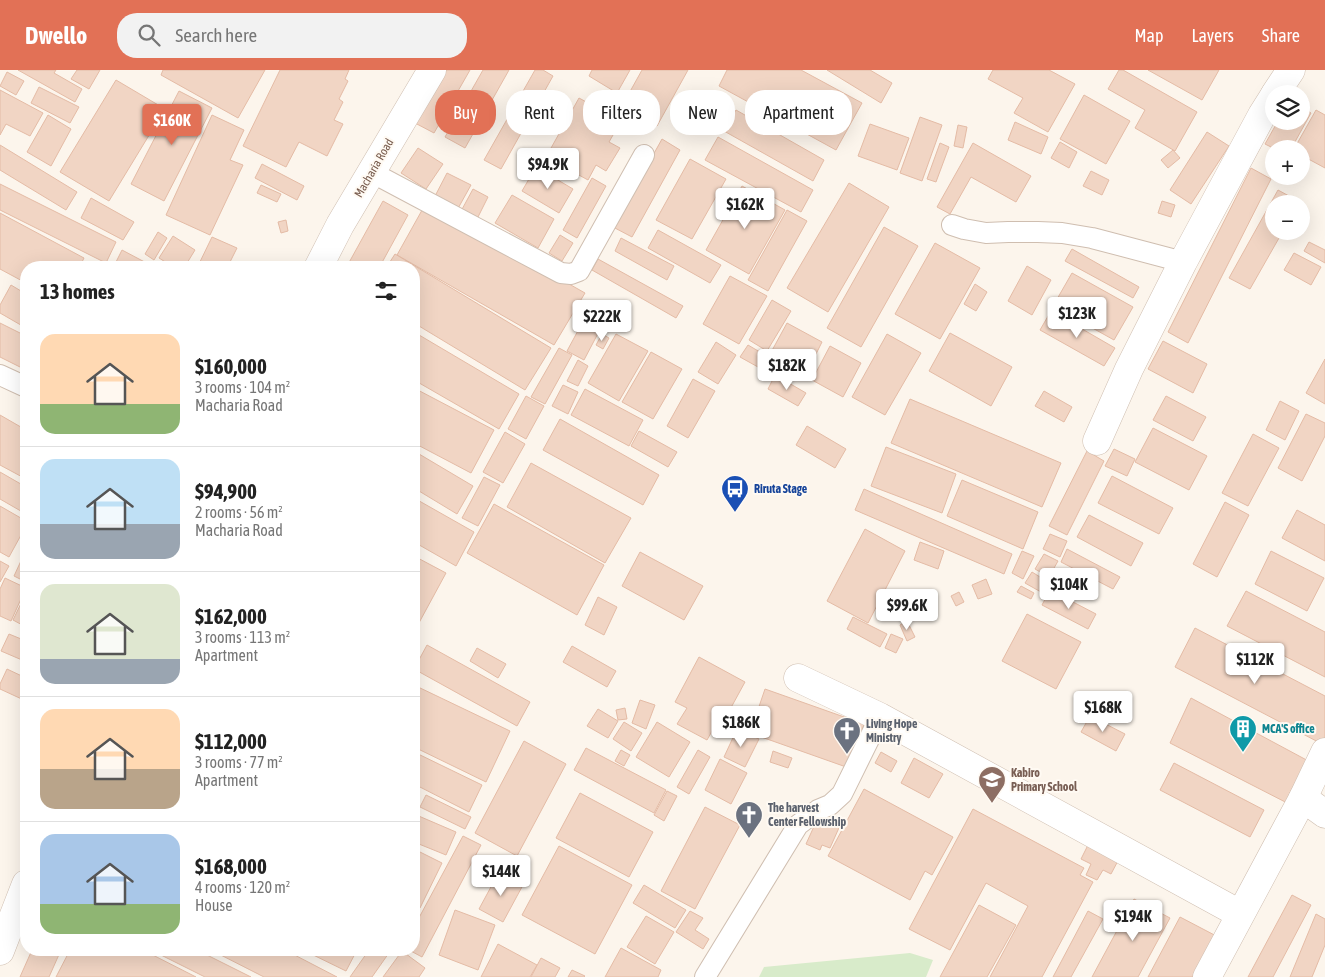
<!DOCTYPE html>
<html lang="en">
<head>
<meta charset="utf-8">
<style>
	:root { --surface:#fff; --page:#f2f2f2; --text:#222; --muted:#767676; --line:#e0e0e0; --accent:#e27156 }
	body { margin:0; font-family:"Asap Condensed",sans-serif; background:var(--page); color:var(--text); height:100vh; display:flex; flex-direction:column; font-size:19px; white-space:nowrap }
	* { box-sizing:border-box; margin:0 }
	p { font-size:16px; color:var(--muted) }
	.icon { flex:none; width:28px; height:28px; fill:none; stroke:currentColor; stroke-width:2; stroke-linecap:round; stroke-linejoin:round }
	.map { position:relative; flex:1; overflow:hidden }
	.panel { position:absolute; left:20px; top:191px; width:400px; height:695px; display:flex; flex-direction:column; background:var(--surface); border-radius:20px; box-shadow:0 5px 20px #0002 }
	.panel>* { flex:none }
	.guide { position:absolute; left:435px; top:20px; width:475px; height:45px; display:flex; gap:10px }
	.buttons { position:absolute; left:1265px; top:15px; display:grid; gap:10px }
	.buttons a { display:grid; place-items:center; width:45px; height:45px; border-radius:50%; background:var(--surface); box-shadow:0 5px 20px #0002; font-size:25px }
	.price { position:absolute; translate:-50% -42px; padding:0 11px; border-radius:5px; background:#fff; color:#222; font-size:16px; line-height:32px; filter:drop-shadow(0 1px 2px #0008) }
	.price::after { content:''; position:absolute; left:50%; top:30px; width:15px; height:11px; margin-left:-8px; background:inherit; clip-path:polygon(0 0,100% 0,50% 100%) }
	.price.active { background:var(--accent); color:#fff }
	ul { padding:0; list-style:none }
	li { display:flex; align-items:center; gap:15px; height:125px; padding:0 20px }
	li+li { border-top:1px solid var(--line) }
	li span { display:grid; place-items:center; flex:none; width:140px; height:100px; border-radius:15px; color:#555 }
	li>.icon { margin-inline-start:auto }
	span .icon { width:60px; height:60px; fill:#fffc; stroke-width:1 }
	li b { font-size:21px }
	h2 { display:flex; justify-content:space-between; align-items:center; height:60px; padding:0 20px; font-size:21px }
	.pill { padding:0 18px; border-radius:20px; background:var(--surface); box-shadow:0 5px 20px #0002; font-size:18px; line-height:45px }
	.pill.active { background:var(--accent); color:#fff }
	header { display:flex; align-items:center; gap:30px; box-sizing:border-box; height:70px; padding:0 25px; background:var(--accent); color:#fff }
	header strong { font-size:24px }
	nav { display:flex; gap:28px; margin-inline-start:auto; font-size:18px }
	.search { width:350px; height:45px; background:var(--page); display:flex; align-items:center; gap:12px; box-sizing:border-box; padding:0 18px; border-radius:20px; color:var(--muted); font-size:19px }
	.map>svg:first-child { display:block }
</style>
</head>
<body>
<header>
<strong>Dwello</strong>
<div class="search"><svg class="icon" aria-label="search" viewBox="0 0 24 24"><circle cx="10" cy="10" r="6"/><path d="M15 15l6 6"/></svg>Search here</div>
<nav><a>Map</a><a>Layers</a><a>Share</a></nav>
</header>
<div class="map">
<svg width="1325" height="907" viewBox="0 0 1325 907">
	<rect width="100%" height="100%" fill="#fcf5ec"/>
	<polygon fill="#d8ebca" points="910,883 933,890 926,907 759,907 764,897"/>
	<g fill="#f1d5c4" stroke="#e4bba5">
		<polygon points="18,0 56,0 54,3 82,19 75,32"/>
		<polygon points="77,0 100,0 89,19 71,9"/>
		<polygon points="163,0 265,0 238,48 161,5"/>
		<polygon points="280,0 349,0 345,9 348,11 339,29 343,32 334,50 343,54 327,86 299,72 286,97 243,76"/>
		<polygon points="444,0 470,0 434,63 415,53"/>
		<polygon points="483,0 509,0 465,78 445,67"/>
		<polygon points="535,0 543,0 553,6 501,99 484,90"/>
		<polygon points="592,0 630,0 617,23 589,6"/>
		<polygon points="642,0 688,0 657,56 622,36"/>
		<polygon points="727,0 801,0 862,33 836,80 719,16"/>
		<polygon points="827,0 870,0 892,13 881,33"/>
		<polygon points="993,0 1049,0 1075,14 1048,62 1014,43 1023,28 988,9"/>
		<polygon points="1119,0 1123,0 1197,42 1175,81 1135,58 1145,40 1108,19"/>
		<polygon points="1148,0 1219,0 1202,30"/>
		<polygon points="7,2 24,11 16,25 0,16"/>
		<polygon points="116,10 165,39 109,131 60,102"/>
		<polygon points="39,17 79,37 70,53 31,33"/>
		<polygon points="0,20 43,43 30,66 6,54 0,65"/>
		<polygon points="179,21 212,38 164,131 131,114"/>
		<polygon points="702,22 718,31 700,63 684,54"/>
		<polygon points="1084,25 1130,51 1106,94 1060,69"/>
		<polygon points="1301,26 1308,30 1304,38 1311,43 1291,79 1281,75 1279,79 1275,79 1265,74 1278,51 1301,51"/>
		<polygon points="579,28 621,51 609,72 620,78 606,101 596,95 588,110 546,87"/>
		<polygon points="736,40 824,90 813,111 724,61"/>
		<polygon points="1316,40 1325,45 1325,98 1301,85 1301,79 1294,79"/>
		<polygon points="48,45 71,59 51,96 27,82"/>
		<polygon points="212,45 244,60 230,90 243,95 210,165 166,145"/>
		<polygon points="920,47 942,55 922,111 900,103"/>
		<polygon points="1015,52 1048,67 1041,84 1008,70"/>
		<polygon points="870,54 909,68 897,100 858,86"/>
		<polygon points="958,55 967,57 963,78 954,76"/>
		<polygon points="1207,62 1229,76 1191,134 1170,120"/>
		<polygon points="718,67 813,120 801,142 705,90"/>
		<polygon points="662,69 680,80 632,167 613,157"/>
		<polygon points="1060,72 1077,82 1069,98 1051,88"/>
		<polygon points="940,73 949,77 936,112 927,109"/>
		<polygon points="973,73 1031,106 1016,132 971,107 950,144 937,137"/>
		<polygon points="0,75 77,122 66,140 0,100"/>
		<polygon points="418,78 443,94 426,119 401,103"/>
		<polygon points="1173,80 1180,88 1168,98 1161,90"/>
		<polygon points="690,89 726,109 692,169 656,150"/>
		<polygon points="262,94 304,116 297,130 255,108"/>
		<polygon points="536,97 573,119 559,143 522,121"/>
		<polygon points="1251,98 1271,109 1188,273 1168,262"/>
		<polygon points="1091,101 1109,110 1102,125 1083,116"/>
		<polygon points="447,103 471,115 456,142 433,130"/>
		<polygon points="592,108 606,116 577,168 563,160"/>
		<polygon points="849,113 889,137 828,242 787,218"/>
		<polygon points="0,114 116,172 106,193 0,140"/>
		<polygon points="261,115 281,124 277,132 257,123"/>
		<polygon points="742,116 785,140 749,204 706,180"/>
		<polygon points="473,119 488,127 476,151 460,143"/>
		<polygon points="1278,120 1300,132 1299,134 1274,134 1274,161 1283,161 1250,219 1229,208"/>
		<polygon points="512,125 554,149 538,178 495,153"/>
		<polygon points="91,128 134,152 123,170 81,148"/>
		<polygon points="383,131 408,145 379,198 346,198"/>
		<polygon points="1162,131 1175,135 1171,147 1158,143"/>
		<polygon points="426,133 585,223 554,275 397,185"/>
		<polygon points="787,140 807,151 768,221 748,210"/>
		<polygon points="0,143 84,188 79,198 26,198 26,213 0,199"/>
		<polygon points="286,150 288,161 281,163 278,152"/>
		<polygon points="884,157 918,176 861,277 827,258"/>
		<polygon points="658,160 721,195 710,213 648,178"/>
		<polygon points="158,162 167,168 154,190 145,184"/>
		<polygon points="560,165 573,173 562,191 549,183"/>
		<polygon points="173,166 195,180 184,198 175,198 159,188"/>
		<polygon points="212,167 237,178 227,198 197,198"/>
		<polygon points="621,168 674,196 667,210 615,181"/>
		<polygon points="1309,172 1325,180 1325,193 1304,181"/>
		<polygon points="935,173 980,198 940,269 895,244"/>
		<polygon points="1072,179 1139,217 1133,228 1065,191"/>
		<polygon points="122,180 156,198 113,198"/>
		<polygon points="1294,183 1321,197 1311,215 1284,200"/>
		<polygon points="395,184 551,278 525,320 414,253 414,198 386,198"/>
		<polygon points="598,189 683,236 676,248 592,200"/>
		<polygon points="1027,196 1051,210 1032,245 1008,231"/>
		<polygon points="1072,203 1133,237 1114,270 1053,236"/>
		<polygon points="730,206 767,226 739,274 703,254"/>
		<polygon points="975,214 987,222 976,241 964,234"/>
		<polygon points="11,215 26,224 26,258 0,243 0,235"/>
		<polygon points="772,230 791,241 767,281 749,270"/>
		<polygon points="1051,241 1115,278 1104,296 1040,260"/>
		<polygon points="587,244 604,252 584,290 567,281"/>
		<polygon points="0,253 26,266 26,300 0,287"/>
		<polygon points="787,253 822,272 805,306 769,286"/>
		<polygon points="414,262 519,324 499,359 414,310"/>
		<polygon points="950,263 1012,297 991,336 929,301"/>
		<polygon points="602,264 609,268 603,279 596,275"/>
		<polygon points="616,264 648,281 619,331 588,313"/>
		<polygon points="887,264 921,283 885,345 852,327"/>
		<polygon points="1163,271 1207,294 1193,323 1148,299"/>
		<polygon points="716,272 736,285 718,314 698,302"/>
		<polygon points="748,275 765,285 758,297 740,287"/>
		<polygon points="830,276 861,293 843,327 812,310"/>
		<polygon points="559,278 572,285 545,334 531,327"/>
		<polygon points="651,282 682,299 653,349 622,332"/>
		<polygon points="1325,289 1325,334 1306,323"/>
		<polygon points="578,290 588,296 578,316 567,311"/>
		<polygon points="775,305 806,323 798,336 768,319"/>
		<polygon points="693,309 715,321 688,368 667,356"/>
		<polygon points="563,315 578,322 568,344 552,336"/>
		<polygon points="414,318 494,360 471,403 414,373"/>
		<polygon points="585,319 643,350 629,376 571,345"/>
		<polygon points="1044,321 1072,337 1064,352 1035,336"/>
		<polygon points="526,326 544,336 526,369 508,359"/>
		<polygon points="1166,326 1206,347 1193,371 1153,350"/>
		<polygon points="910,329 1061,393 1042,437 891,373"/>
		<polygon points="1280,331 1299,341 1285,370 1266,360"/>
		<polygon points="1306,344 1325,353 1325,366 1302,411 1278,398"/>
		<polygon points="0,345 26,360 26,409 0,395"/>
		<polygon points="560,349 659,405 643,435 543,380"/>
		<polygon points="807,356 846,379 835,398 796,375"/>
		<polygon points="1153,358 1207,386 1189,420 1135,392"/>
		<polygon points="639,361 677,382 668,397 631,376"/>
		<polygon points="505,362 525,374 503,413 483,402"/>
		<polygon points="1253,364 1279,378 1248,436 1222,423"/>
		<polygon points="886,377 956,404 942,443 871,416"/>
		<polygon points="1114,379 1135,389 1127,406 1105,396"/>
		<polygon points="414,381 473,416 457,444 414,418"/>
		<polygon points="1087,381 1104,391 1067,465 1049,456"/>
		<polygon points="531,393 631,448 605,493 507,437"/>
		<polygon points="0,402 26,417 26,444 0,429"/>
		<polygon points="1112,406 1173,438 1159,464 1098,433"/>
		<polygon points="484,407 500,415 478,456 462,448"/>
		<polygon points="962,410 1038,442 1023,479 947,446"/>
		<polygon points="864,419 1012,484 1004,504 855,440"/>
		<polygon points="414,428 474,462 456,496 414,472"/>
		<polygon points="1225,432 1249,445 1217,507 1193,494"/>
		<polygon points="494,434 604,495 577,545 467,483"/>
		<polygon points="0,436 26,451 26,456 9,487 0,482"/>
		<polygon points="1297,440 1325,455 1325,491 1282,468"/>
		<polygon points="1089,445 1143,473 1131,496 1077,467"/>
		<polygon points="865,459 905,481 868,553 827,531"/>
		<polygon points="1050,464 1067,471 1060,487 1043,479"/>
		<polygon points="920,472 944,481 938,499 914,490"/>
		<polygon points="1067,479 1120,507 1113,519 1061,492"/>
		<polygon points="26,480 26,512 14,506"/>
		<polygon points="1022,481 1034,486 1023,509 1012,503"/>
		<polygon points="1271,481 1324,508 1307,541 1255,514"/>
		<polygon points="640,482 703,516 684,550 622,516"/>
		<polygon points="1044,484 1058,491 1049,507 1035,499"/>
		<polygon points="414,486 446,503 414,562"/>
		<polygon points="0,491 9,496 0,512"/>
		<polygon points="1032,502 1048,512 1041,522 1025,513"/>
		<polygon points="5,508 26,518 11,551 0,546 0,519"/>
		<polygon points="986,509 992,524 978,529 972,515"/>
		<polygon points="1021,516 1034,523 1031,529 1017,522"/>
		<polygon points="1050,520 1096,544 1088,559 1042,535"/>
		<polygon points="1246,521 1325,562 1325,607 1227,556"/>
		<polygon points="959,522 964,532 956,536 951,526"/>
		<polygon points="26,523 26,557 13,550"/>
		<polygon points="598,527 617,537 604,565 585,555"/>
		<polygon points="1027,544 1081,572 1056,619 1002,591"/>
		<polygon points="853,547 887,564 880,577 847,559"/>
		<polygon points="907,551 915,567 907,571 900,555"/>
		<polygon points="1195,558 1325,626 1325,669 1322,674 1175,597"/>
		<polygon points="9,564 26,571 26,581 22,590 1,581"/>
		<polygon points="891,564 903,569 896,583 885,578"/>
		<polygon points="427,575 530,632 517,656 414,599"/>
		<polygon points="572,576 616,601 607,617 563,592"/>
		<polygon points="477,578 506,594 498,608 470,591"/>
		<polygon points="699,587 745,612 721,656 716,654 707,670 677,654 687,638 675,632"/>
		<polygon points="7,599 26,608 26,631 0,619 0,614"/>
		<polygon points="416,616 510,661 486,712 414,677 414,621"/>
		<polygon points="765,619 864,654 849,698 750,663"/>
		<polygon points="1191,628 1314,694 1295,737 1170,673"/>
		<polygon points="640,630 655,635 646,659 632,653"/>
		<polygon points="625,638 627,649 618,650 616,640"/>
		<polygon points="598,639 618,651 608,668 587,656"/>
		<polygon points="1090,646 1125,664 1116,681 1081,662"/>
		<polygon points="624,652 642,663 631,681 613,669"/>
		<polygon points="657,652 690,672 669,707 636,687"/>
		<polygon points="737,659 759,669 745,697 724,687"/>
		<polygon points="524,671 566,694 517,786 475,763"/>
		<polygon points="586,678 666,720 654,743 574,700"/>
		<polygon points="621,680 630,685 624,696 615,691"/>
		<polygon points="698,680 710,687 689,724 677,717"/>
		<polygon points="773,681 792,688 788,698 770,692"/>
		<polygon points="414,682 482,715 469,742 414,714"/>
		<polygon points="881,682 897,691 891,702 875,693"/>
		<polygon points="914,688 943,704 929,728 901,713"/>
		<polygon points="720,689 747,703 731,734 705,720"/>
		<polygon points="1174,693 1264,740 1250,767 1160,720"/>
		<polygon points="864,719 953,767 932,805 925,801 910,830 828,786"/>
		<polygon points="667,721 677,726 664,751 654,745"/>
		<polygon points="580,723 653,762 629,807 556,768"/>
		<polygon points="426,725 471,747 465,759 420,737"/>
		<polygon points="705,737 740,755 695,839 661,821"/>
		<polygon points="973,739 1084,798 1080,805 1093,812 1042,907 990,907 1028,836 986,813 950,880 909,859"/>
		<polygon points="821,741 842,751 830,778 822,775 820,780 806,774"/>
		<polygon points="414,744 456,762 446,785 414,772"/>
		<polygon points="463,766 481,775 422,887 409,880 414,880 414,857"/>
		<polygon points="1090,771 1120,787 1111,804 1103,800 1097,810 1086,805 1091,794 1081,789"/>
		<polygon points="559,776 632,815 595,884 522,845"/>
		<polygon points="414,779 442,793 420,838 414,835"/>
		<polygon points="499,802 523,815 503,852 479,839"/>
		<polygon points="644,815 686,840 675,858 633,833"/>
		<polygon points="1292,825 1311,835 1273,907 1248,907"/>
		<polygon points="1134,829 1170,848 1138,907 1092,907"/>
		<polygon points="979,835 1016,855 987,907 940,907"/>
		<polygon points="455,840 495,855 478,900 439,885"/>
		<polygon points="690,841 703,848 695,860 709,869 703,879 676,862"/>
		<polygon points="1088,841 1103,849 1071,907 1053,907"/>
		<polygon points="1316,844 1325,849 1325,875 1312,907 1290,907"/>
		<polygon points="646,846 674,862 655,894 627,877"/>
		<polygon points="1180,847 1222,869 1202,907 1148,907"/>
		<polygon points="498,874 537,895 530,907 481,907"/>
		<polygon points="621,878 661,900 658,907 605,907"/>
		<polygon points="32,880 61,880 49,907 20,907"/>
		<polygon points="70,880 143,880 196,907 56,907"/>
		<polygon points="151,880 197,880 251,907 205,907"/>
		<polygon points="211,880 285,880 337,907 264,907"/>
		<polygon points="303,880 357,880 346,901"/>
		<polygon points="369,880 391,880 372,907 350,907"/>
		<polygon points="402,881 425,898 419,907 383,907"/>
		<polygon points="541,888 560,898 555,907 531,907"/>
		<polygon points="572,900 585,906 584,907 568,907"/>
	</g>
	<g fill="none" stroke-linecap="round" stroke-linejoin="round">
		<defs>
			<g id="lane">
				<polyline points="371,102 561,203 571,204 579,201 644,85"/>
				<polyline points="952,155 964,159 986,163 1008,162 1038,162 1062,163 1092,168 1183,192"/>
				<polyline points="0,305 26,317"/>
				<polyline points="705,907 798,755 818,740 830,735 842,724 880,647"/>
			</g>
			<g id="street">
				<polyline points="1275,24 1291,0"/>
				<polyline points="318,198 340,155 432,0"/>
				<polyline points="1097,371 1129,299 1183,192 1262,45 1274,26"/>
				<polyline points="798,608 880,647 1240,844"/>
				<polyline points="1303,728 1325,744"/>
				<polyline points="0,881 26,814"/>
				<polyline points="1207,907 1303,728 1325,682"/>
			</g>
		</defs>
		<use href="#lane" stroke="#cfbeb0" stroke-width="22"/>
		<use href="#street" stroke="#cfbeb0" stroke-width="29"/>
		<use href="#lane" stroke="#fff" stroke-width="20"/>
		<use href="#street" stroke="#fff" stroke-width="28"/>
	</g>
	<defs>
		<symbol id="bus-pin" viewBox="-11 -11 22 30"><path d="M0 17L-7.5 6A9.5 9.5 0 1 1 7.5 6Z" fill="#1a4fb4" stroke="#fffaf3"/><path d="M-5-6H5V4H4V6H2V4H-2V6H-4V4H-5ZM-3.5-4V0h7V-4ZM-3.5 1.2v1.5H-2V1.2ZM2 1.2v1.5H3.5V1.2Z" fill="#fff"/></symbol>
		<symbol id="building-pin" viewBox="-11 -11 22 30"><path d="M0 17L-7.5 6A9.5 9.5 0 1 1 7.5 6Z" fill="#0f9aa8" stroke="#fffaf3"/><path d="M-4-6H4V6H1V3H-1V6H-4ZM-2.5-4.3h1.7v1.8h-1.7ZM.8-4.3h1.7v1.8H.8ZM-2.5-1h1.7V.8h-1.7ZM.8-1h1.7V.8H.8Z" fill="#fff"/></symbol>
		<symbol id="church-pin" viewBox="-11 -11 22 30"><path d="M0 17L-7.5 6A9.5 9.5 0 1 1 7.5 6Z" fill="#6b7280" stroke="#fffaf3"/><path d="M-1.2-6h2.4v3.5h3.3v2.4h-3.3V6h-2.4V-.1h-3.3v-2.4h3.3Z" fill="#fff"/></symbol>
		<symbol id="school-pin" viewBox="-11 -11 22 30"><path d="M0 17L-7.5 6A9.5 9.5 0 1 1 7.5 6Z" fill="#8d6e63" stroke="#fffaf3"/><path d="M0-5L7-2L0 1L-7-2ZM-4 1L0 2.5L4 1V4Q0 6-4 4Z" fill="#fff"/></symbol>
	</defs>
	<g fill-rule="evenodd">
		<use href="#bus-pin" x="719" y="403" width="32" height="43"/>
		<use href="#building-pin" x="1227" y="643" width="32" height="43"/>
		<use href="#church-pin" x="831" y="645" width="32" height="43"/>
		<use href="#school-pin" x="976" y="694" width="32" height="43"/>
		<use href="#church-pin" x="733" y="729" width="32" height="43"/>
	</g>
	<g text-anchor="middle" stroke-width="4" stroke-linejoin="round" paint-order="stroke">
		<g font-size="12" fill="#785c4e" stroke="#fffaf3">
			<text transform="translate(374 98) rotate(-60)" y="4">Macharia Road</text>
		</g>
		<g font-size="12" font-weight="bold" fill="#164399" stroke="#fffaf3" text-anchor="start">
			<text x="754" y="423">Riruta Stage</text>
		</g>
		<g font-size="12" font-weight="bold" fill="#5b616d" stroke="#fffaf3" text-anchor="start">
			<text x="866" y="658">Living Hope<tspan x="866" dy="14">Ministry</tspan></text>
			<text x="768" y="742">The harvest<tspan x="768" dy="14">Center Fellowship</tspan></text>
		</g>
		<g font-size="12" font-weight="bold" fill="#0d838f" stroke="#fffaf3" text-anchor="start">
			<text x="1262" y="663">MCA'S office</text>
		</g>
		<g font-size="12" font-weight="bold" fill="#785e54" stroke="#fffaf3" text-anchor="start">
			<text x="1011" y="707">Kabiro<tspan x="1011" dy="14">Primary School</tspan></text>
		</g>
	</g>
</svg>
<div class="buttons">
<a><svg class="icon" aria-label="layers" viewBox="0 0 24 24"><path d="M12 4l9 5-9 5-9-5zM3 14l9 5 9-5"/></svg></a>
<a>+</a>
<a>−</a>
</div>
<b class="price active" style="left:172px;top:76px">$160K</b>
<b class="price" style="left:548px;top:120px">$94.9K</b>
<b class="price" style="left:745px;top:160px">$162K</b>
<b class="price" style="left:1077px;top:269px">$123K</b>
<b class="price" style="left:602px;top:272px">$222K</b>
<b class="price" style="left:787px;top:321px">$182K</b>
<b class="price" style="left:1069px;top:540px">$104K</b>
<b class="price" style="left:907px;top:561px">$99.6K</b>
<b class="price" style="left:1255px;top:615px">$112K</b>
<b class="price" style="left:1103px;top:663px">$168K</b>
<b class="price" style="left:741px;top:678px">$186K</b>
<b class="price" style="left:501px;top:827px">$144K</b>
<b class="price" style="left:1133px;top:872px">$194K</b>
<div class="guide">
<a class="pill active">Buy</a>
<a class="pill">Rent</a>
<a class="pill">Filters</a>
<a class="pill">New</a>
<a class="pill">Apartment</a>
</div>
<section class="panel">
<h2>13 homes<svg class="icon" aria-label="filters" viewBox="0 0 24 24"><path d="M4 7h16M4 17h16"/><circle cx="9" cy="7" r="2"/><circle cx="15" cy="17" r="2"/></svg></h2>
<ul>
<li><span style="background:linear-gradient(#ffd9b3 70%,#8fb573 0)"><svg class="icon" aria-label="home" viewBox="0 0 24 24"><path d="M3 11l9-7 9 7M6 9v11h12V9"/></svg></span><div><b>$160,000</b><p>3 rooms · 104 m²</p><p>Macharia Road</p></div></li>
<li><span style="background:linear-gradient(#bfe0f5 65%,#9aa5b1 0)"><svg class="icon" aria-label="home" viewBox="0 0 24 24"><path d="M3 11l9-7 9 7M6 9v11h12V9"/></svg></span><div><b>$94,900</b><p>2 rooms · 56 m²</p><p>Macharia Road</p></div></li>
<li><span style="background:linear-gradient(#dfe7d0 75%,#9aa5b1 0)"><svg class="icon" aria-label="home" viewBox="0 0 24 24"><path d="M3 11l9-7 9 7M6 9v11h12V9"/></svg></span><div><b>$162,000</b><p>3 rooms · 113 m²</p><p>Apartment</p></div></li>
<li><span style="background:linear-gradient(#ffd9b3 60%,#b9a48a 0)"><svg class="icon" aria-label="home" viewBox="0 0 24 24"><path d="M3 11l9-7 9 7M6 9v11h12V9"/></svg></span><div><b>$112,000</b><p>3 rooms · 77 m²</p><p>Apartment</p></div></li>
<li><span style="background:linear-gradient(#a9c7e8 70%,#8fb573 0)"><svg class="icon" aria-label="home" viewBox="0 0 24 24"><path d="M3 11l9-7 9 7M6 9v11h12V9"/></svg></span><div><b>$168,000</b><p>4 rooms · 120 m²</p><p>House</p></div></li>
</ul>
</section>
</div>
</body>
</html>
